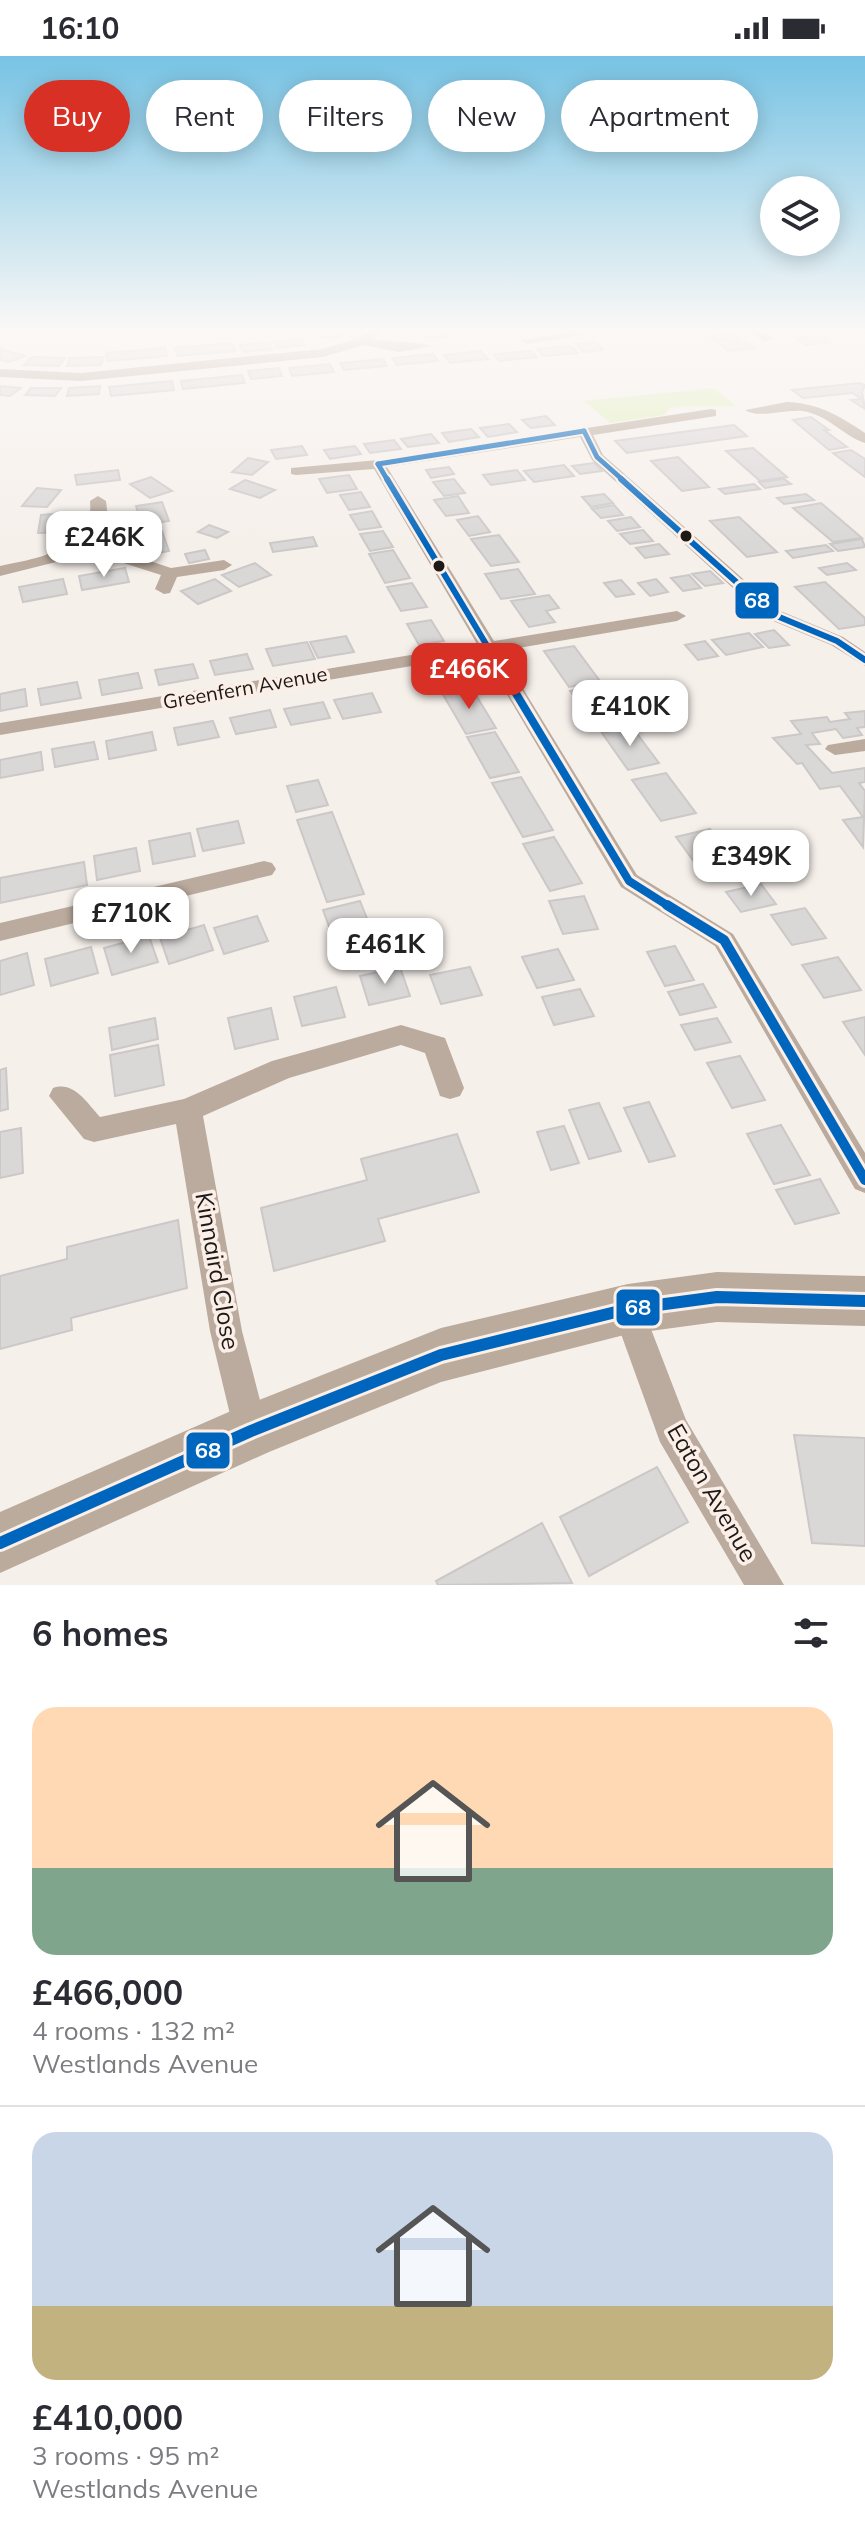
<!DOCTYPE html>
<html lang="en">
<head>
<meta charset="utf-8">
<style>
	:root { --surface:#fff; --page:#f2f2f3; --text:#2b2b33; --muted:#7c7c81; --line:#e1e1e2; --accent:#d93025 }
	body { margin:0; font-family:Mulish,sans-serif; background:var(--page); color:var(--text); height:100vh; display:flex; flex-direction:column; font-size:30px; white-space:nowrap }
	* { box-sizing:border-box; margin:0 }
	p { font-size:26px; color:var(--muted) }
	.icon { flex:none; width:44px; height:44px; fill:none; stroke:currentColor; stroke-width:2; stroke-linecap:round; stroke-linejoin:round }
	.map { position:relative; height:1529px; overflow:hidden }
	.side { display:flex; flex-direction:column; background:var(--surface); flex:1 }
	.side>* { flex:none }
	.top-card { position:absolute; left:24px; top:24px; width:818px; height:72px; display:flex; gap:16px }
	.tools { position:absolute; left:760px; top:120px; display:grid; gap:16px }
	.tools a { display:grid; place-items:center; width:80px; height:80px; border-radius:50%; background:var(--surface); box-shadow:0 4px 20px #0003; font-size:40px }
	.price { position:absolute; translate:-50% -68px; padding:0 18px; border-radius:16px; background:#fff; color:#222; font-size:26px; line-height:52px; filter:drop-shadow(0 2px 4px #0008) }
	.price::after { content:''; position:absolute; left:50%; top:48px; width:24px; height:18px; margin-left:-12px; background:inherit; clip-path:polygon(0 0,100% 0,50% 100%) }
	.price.selected { background:var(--accent); color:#fff }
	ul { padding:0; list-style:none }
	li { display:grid; align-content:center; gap:16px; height:424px; padding:0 32px }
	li+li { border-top:2px solid var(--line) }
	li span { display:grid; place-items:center; height:248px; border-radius:24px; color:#555 }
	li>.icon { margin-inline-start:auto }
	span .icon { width:144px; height:144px; fill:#fffc; stroke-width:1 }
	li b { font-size:34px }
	h2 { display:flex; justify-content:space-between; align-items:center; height:96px; padding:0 32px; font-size:34px }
	.chip { padding:0 28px; border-radius:36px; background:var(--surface); box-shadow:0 4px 20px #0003; font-size:28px; line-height:72px }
	.chip.selected { background:var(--accent); color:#fff }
	.status { display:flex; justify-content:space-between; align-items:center; height:56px; padding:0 40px; background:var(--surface); direction:ltr }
	.status svg { height:22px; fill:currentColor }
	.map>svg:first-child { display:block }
</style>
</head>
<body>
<div class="status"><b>16:10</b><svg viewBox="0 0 49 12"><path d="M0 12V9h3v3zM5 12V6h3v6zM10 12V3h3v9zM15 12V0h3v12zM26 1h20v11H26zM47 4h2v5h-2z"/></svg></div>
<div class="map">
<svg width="865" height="1529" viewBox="0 0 865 1529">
	<rect width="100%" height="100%" fill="#f6f0eb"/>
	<path fill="#e0f0bc" d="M714,332l22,18c-23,2 -44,-2 -66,2l-6,7 -54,8 -26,-22z"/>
	<g fill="#dad7d7" stroke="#ccc8c8" stroke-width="2">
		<polygon points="322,275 349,275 334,283 315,279"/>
		<polygon points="422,275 443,275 448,281 428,283"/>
		<polygon points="733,277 741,284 716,286 708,280"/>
		<polygon points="820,280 830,286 806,289 796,282"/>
		<polygon points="302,283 305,289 277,292 274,286"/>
		<polygon points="269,286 272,293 243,296 240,289"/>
		<polygon points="596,286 603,294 583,296 576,288"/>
		<polygon points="747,286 755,292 728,295 721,289"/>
		<polygon points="232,287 235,295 177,300 175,292"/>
		<polygon points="571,290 578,297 543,300 537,293"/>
		<polygon points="165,292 167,300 108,305 106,297"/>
		<polygon points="0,293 25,300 9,306 0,304"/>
		<polygon points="481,295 488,303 450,307 444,299"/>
		<polygon points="531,295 537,301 499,305 494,298"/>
		<polygon points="433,298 438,305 397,309 392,302"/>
		<polygon points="32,301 65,302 59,310 24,309"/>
		<polygon points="104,301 101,309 67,310 70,302"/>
		<polygon points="383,303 387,310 344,314 340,307"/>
		<polygon points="330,308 334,316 292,320 289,312"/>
		<polygon points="279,312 282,320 251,323 248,315"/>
		<polygon points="242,319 245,327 183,333 181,325"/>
		<polygon points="172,325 174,334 111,340 109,331"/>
		<polygon points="860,327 865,329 862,336 865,353 851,344 861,343 853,337 803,342 792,334"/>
		<polygon points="0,330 21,332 10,340 0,339"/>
		<polygon points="100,330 99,338 67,340 69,332"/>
		<polygon points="31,332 61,332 55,340 25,339"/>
		<polygon points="546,360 555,369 531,372 522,364"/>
		<polygon points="811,361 829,374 824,374 847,391 829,394 793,364"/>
		<polygon points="509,368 517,376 488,381 480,372"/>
		<polygon points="734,369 747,380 627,397 615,385"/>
		<polygon points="471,373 479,381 449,386 442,377"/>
		<polygon points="431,378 439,387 408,391 401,383"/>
		<polygon points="394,384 401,393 370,397 364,388"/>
		<polygon points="302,390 307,399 276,403 271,394"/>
		<polygon points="355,390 361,398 330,403 324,394"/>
		<polygon points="753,392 787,421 760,425 726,395"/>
		<polygon points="851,394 865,403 865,421 833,397"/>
		<polygon points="678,401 709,431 682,435 651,405"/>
		<polygon points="248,402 268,406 252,419 232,416"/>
		<polygon points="594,407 602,415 580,418 572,410"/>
		<polygon points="564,409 574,420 534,426 524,415"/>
		<polygon points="449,411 454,418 431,422 426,414"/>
		<polygon points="118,414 120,424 77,429 75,419"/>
		<polygon points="517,414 525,424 491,429 483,419"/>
		<polygon points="349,419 357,433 327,437 319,423"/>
		<polygon points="151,421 172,435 150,442 130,428"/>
		<polygon points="454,423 465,437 444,440 433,426"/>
		<polygon points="784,423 791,428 765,432 759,426"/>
		<polygon points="245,424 275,434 260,442 230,433"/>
		<polygon points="754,428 760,433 725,438 719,433"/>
		<polygon points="37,432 61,434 47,451 22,450"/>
		<polygon points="361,436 370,451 349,454 340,439"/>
		<polygon points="604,438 613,447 591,451 582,441"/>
		<polygon points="806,438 814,444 784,448 777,442"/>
		<polygon points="458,440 469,457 446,460 434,444"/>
		<polygon points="162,446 169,465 142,469 136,450"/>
		<polygon points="821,447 862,482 833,486 793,452"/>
		<polygon points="614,449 623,459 601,462 592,453"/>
		<polygon points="372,455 381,471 359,474 350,459"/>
		<polygon points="65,457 62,476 38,477 41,459"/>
		<polygon points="478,460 490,476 469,480 457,464"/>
		<polygon points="631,461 640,471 617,475 608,465"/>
		<polygon points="739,461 777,496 747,501 710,465"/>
		<polygon points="209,469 228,476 217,482 198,476"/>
		<polygon points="643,474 653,485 630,488 620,478"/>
		<polygon points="162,475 169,495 141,500 135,479"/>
		<polygon points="383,475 393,491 370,495 360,478"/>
		<polygon points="499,479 519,506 491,510 471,483"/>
		<polygon points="313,481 317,490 273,496 270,487"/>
		<polygon points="862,483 865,491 838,495 830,488"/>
		<polygon points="659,488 669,498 645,502 636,492"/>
		<polygon points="826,489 833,495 793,502 786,495"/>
		<polygon points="205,494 209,503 189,507 185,498"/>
		<polygon points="393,494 410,522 385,527 369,498"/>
		<polygon points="255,507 271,519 239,531 222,519"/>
		<polygon points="847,507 856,514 827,519 819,512"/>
		<polygon points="125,512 129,526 82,534 79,520"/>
		<polygon points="518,513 535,538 501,543 485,518"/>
		<polygon points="710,515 723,527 705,530 692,518"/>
		<polygon points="689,519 701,532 683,535 671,522"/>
		<polygon points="63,523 67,538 23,546 19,531"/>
		<polygon points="215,523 231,535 198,548 181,535"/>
		<polygon points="656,523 668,536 650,540 638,527"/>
		<polygon points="621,524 634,538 616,541 604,527"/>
		<polygon points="825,526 865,562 865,569 839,573 795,531"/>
		<polygon points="412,527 427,551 401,555 387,531"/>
		<polygon points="549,539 559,552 546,555 555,566 529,571 511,545"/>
		<polygon points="431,564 444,585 419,589 407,568"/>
		<polygon points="774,574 789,589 769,592 755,578"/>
		<polygon points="749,577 763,591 726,599 712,584"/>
		<polygon points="346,580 354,596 318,602 310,586"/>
		<polygon points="705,585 718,600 698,604 685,589"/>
		<polygon points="307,586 315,603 273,610 266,593"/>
		<polygon points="574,590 600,625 569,631 544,595"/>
		<polygon points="247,598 253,613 215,619 210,605"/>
		<polygon points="193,608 198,622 159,629 155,614"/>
		<polygon points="461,610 470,627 440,632 431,616"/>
		<polygon points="138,617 142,632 102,639 99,624"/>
		<polygon points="77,626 81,642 41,649 38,633"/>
		<polygon points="600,629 626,664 595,670 570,635"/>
		<polygon points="471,631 496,672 466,678 442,637"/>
		<polygon points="25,633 27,650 0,655 0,638"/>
		<polygon points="372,637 381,656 343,663 334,644"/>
		<polygon points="323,646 330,662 291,669 284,653"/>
		<polygon points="270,654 276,671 236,678 230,662"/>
		<polygon points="865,655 865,671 857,672 862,679 843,682 836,673 812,677 820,688 806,689 832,717 865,712 865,726 859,727 865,735 863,791 843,764 863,761 840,730 820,733 802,707 797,708 773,682 801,678 791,665 827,661 830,666 850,663 845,657"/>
		<polygon points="213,665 219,681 178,689 174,672"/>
		<polygon points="632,671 659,707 628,714 602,677"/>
		<polygon points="152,676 156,694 109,703 106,685"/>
		<polygon points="495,676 519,716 490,722 467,681"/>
		<polygon points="94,686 98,703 55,711 52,693"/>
		<polygon points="41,696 43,714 0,722 0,704"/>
		<polygon points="666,717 696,757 661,765 632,724"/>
		<polygon points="521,721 553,774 523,781 492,727"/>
		<polygon points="318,724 328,749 296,756 287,730"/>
		<polygon points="332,756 364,838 327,846 297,764"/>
		<polygon points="238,765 244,787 203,795 197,773"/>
		<polygon points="710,773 737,810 703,818 676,781"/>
		<polygon points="190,777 195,800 153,808 149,785"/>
		<polygon points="554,781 582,827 550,835 523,788"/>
		<polygon points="136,792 140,815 97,824 94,800"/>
		<polygon points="84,806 87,829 0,847 0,822"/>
		<polygon points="761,828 776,848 741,856 726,836"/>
		<polygon points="584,840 598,873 563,878 549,845"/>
		<polygon points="360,845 372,875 334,884 323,854"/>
		<polygon points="805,852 826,882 792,889 771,859"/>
		<polygon points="257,860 268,885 224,898 214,872"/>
		<polygon points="204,869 213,894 169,908 160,882"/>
		<polygon points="149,880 158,906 112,919 104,892"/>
		<polygon points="675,890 694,924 665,930 647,896"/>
		<polygon points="91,891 98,917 51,930 45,903"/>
		<polygon points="558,893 574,924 537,932 522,901"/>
		<polygon points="27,897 34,929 0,939 0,905"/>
		<polygon points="838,901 861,934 824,942 802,909"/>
		<polygon points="400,911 410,940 369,949 360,920"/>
		<polygon points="470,911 482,939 441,948 430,919"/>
		<polygon points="703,928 716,951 680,959 668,936"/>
		<polygon points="336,931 345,961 302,970 294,941"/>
		<polygon points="580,933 594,960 554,969 542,941"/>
		<polygon points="271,952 278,983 235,993 228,962"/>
		<polygon points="865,961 865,999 843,966"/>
		<polygon points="155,962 158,983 112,994 109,972"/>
		<polygon points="717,962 731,986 695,994 681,969"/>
		<polygon points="158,989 164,1029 115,1040 110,999"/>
		<polygon points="740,1000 765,1044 732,1052 707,1007"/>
		<polygon points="6,1012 8,1053 0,1055 0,1014"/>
		<polygon points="649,1046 675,1100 649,1106 624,1052"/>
		<polygon points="599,1047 621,1095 589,1103 569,1054"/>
		<polygon points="781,1069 810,1119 774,1128 747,1078"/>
		<polygon points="564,1070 579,1107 551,1114 537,1076"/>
		<polygon points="21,1072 23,1117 0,1122 0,1076"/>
		<polygon points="457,1078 479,1136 378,1163 385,1185 274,1215 261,1152 367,1124 361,1103"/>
		<polygon points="820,1123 839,1157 795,1168 776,1134"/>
		<polygon points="178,1164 187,1232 71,1262 72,1274 0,1293 0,1220 67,1203 67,1191"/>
		<polygon points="794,1379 865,1382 865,1490 812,1487"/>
		<polygon points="657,1411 688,1466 589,1520 560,1461"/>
		<polygon points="542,1467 572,1527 438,1529 436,1525"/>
	</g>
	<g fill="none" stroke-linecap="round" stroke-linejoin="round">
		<g fill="#bbab9e" fill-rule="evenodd">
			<path d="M369,275h14l-10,8c14,3 52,3 59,7l-33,6 -36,-7 -40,12 -242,24 -81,-4v-8l81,4 241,-24 37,-11z"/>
			<polygon points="576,275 589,278 527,288 521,284"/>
			<polygon points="750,275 764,275 774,283 764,286"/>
			<path d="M787,346c31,1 53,14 78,31v10c-22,-7 -38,-29 -63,-32 -16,-2 -44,8 -57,-1z"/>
			<polygon points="711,353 716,354 716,360 593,379 603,399 778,554 843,581 865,596 865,610 831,589 766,562 592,404 580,381 387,411 494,585 677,555 686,560 677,565 500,595 637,819 733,878 865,1097 865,1137 855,1133 715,890 621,831 483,598 0,679 0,667 477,588 374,413 296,419 291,418 291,412 378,404"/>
			<path d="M98,440l8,5 2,17 -15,24 78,26 53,-8 8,5 -8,5 -47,7 -7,16 -6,1 -9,-5 6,-14 -78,-25 -27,12 -56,14v-10c38,-8 95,-16 90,-65z"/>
			<polygon points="865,683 865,695 835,699 825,693 828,689"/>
			<polygon points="264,805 272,807 276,813 272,819 0,885 0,867"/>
			<path d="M401,969l44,13 19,50 -4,8 -10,3 -10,-3 -15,-43 -24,-8 -112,33 -86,38 39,215 26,100 -5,12 -12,5 -12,-5 -5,-12 -24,-100 -34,-207 -82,18 -10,-3 -35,-43 4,-8c21,-7 33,14 47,29l84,-18 88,-38z"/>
			<polygon points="628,1238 639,1242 686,1364 784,1529 744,1529 660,1386 612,1253 617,1242"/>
		</g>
		<polygon fill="#baab9d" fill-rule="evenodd" points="717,1216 865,1220 865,1270 717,1266 628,1278 441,1326 269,1396 0,1517 0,1456 231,1355 441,1272 628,1228"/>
		<defs>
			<g id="bus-1-far4">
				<polyline points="584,375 597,401 624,425"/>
				<polyline points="378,408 388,425"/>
				<polyline points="378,408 584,375"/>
			</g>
			<g id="bus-1-far3">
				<polyline points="387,423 501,613"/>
				<polyline points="621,423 772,558 837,585 865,604"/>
			</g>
			<polyline id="bus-1-far2" points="500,611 629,825 670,851"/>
			<polyline id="bus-1-far1" points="667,849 724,884 865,1124"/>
			<polyline id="bus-1" points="0,1487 251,1375 441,1299 628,1253 717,1241 865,1245"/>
		</defs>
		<use href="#bus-1-far4" stroke="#fbefe7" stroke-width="9"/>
		<use href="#bus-1-far3" stroke="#fbefe7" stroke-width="11"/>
		<use href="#bus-1-far2" stroke="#fbefe7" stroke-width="14"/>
		<use href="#bus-1-far1" stroke="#fbefe7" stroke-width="16"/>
		<use href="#bus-1" stroke="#fbefe7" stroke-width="18"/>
		<use href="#bus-1-far4" stroke="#0065bd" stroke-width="5"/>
		<use href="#bus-1-far3" stroke="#0065bd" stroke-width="6"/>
		<use href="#bus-1-far2" stroke="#0065bd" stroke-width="8"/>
		<use href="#bus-1-far1" stroke="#0065bd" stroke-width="10"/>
		<use href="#bus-1" stroke="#0065bd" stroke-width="12"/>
	</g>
	<linearGradient id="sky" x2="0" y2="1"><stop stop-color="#77c3e4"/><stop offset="0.56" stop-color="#fbf8f6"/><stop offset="1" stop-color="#fbf8f6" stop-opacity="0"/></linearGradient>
	<rect width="865" height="489" fill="url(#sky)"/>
	<g fill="#1d1917" stroke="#fbefe7" stroke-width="3">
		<circle cx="686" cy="480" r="7"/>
		<circle cx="439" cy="510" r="7"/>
	</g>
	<g text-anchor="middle" stroke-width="7" stroke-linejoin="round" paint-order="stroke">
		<g font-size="20" fill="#1d1917" stroke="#fbefe7">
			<text transform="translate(245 632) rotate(-10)" y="7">Greenfern Avenue</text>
		</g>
		<g font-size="24" fill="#1d1917" stroke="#fbefe7">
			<text transform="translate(217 1215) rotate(80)" y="8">Kinnaird Close</text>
			<text transform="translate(712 1437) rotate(60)" y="8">Eaton Avenue</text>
		</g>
	</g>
	<g stroke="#fbefe7" stroke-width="3">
		<rect x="734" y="525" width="46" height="39" rx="8" fill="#0065bd"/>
		<rect x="615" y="1232" width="46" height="39" rx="8" fill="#0065bd"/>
		<rect x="185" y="1375" width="46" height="39" rx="8" fill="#0065bd"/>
	</g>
	<g font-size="22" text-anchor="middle" font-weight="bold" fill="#fff">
		<text x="757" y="552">68</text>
		<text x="638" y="1259">68</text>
		<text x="208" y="1402">68</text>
	</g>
</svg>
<div class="tools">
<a><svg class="icon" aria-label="layers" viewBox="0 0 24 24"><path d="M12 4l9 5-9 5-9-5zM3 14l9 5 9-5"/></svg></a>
</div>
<b class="price" style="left:104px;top:523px">£246K</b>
<b class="price selected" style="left:469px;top:655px">£466K</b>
<b class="price" style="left:630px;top:692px">£410K</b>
<b class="price" style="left:751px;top:842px">£349K</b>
<b class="price" style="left:131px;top:899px">£710K</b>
<b class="price" style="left:385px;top:930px">£461K</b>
<div class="top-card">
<a class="chip selected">Buy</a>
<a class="chip">Rent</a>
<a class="chip">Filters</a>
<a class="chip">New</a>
<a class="chip">Apartment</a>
</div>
</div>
<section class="side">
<h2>6 homes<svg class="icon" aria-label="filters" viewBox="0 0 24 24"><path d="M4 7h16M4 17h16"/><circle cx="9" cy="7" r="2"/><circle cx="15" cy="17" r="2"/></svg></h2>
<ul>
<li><span style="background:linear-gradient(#ffd9b3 65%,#7fa58c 0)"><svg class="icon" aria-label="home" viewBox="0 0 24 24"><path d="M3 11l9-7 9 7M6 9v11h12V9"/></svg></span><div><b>£466,000</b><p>4 rooms · 132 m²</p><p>Westlands Avenue</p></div></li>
<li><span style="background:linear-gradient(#c9d6e8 70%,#c2b280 0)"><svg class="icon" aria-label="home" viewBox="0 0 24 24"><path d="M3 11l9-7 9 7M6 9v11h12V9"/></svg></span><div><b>£410,000</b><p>3 rooms · 95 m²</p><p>Westlands Avenue</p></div></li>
</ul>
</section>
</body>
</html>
